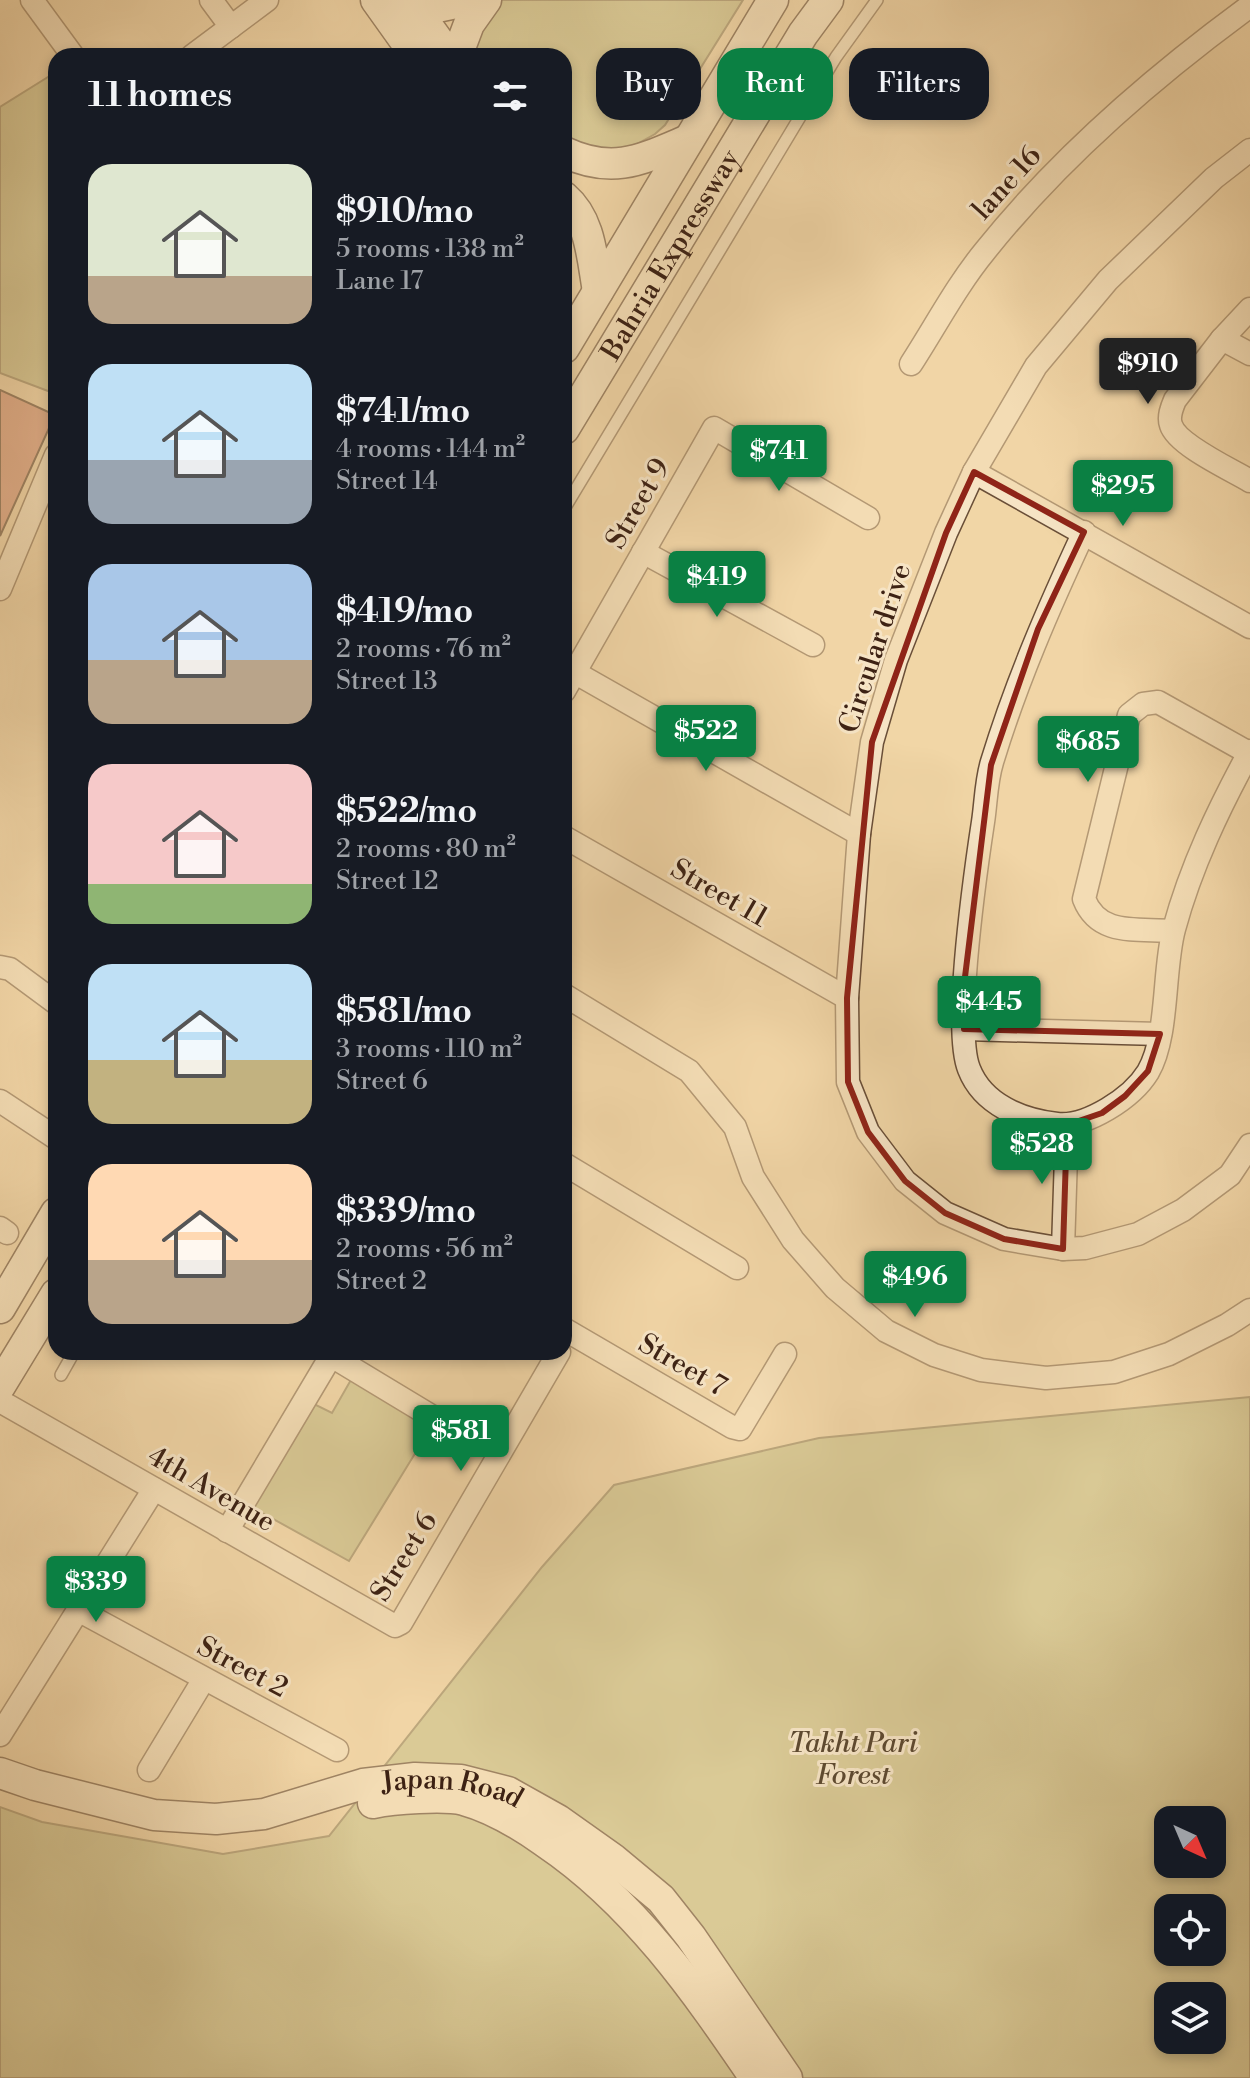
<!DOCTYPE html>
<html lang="en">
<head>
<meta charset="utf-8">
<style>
	:root { --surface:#171b24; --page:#242831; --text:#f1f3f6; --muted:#9ea1a6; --accent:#0b8043 }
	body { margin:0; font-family:"Libre Bodoni",serif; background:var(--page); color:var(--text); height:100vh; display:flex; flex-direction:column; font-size:30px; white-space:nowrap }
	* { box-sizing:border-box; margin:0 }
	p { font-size:26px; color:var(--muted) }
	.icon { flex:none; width:44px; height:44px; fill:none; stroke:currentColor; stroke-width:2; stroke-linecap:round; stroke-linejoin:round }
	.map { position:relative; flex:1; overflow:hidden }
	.panel { position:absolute; left:48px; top:48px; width:524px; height:1312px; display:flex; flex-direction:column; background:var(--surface); border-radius:24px; box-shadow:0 4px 12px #0003 }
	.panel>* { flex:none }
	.hud { position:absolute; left:596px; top:48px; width:534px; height:72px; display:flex; gap:16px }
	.needle { width:52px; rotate:136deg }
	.tools { position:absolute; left:1154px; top:1806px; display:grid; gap:16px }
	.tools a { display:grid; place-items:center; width:72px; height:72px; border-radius:16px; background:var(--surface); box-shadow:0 4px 12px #0003; font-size:40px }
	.price { position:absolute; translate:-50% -68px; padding:0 18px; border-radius:8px; background:var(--accent); color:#fff; font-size:26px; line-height:52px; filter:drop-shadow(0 2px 4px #0008) }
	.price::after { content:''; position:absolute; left:50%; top:48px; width:24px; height:18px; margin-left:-12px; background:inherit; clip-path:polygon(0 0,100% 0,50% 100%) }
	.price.selected { background:#222; color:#fff }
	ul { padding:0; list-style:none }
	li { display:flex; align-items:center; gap:24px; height:200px; padding:0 40px }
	li span { display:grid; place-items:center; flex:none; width:224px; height:160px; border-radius:24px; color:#555 }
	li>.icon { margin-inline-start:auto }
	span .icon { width:96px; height:96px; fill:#fffc; stroke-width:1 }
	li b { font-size:34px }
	h2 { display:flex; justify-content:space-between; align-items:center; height:96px; padding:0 40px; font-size:34px }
	.chip { padding:0 28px; border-radius:24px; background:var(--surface); box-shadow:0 4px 12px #0003; font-size:28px; line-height:72px }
	.chip.selected { background:var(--accent); color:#fff }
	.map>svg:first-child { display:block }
</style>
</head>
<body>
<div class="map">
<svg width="1250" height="2078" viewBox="0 0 1250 2078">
	<rect width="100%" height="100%" fill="#f1d6a6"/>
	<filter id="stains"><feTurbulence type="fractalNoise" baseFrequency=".0025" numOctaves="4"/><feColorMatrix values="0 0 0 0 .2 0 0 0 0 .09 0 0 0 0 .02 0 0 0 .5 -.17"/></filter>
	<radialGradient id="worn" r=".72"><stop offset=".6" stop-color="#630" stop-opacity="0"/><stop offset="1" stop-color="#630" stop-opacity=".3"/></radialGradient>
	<g fill="#bebd84" stroke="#7e704c" stroke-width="2" fill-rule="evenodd">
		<polygon points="495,0 743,0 665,125 655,134 628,149 590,149 564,138 564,56 470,56"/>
		<polygon points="56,72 56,394 0,373 0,107"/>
		<polygon points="352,1378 435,1421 349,1561 248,1505 310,1402 332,1413"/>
		<path d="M1250,1397v681h-1250v-271l42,15 181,32 106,-18 213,-269 72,-82 205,-47zM1168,1820h44v44h-44zM1168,1908h44v44h-44zM1168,1996h44v44h-44z"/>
	</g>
	<polygon fill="#d0846a" stroke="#3d2214" stroke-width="2" points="0,390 55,415 0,536"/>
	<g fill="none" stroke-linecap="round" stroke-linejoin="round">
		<defs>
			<g id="service">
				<polyline points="564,509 836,57 877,0"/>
				<polyline points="61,1375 74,1352"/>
			</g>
			<g id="minor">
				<polyline points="32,0 73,56"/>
				<polyline points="211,0 231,27"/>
				<polyline points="192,56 267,0"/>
				<polyline points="1250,150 1214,178 1108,280 1036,366 974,472 946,533 896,660 872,742 859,834 847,998 848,1082 868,1132 905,1181 945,1213 1004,1239 1063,1249 1085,1248 1138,1234 1183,1210 1230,1175 1250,1145"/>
				<path d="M1250,309l-28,30 -47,61c-3,7 -7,17 -4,25 6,20 61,45 79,56"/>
				<polyline points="1222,339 1250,354"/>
				<path d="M911,364c24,-37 46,-79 74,-113 75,-94 168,-174 265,-245"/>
				<polyline points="974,472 1250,627"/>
				<path d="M1084,532c-35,75 -68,151 -92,230 -6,19 -6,41 -9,60 -7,46 -13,92 -17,139 -2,24 -6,86 3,108 14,36 53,51 88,55 30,3 75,-26 91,-52 21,-36 15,-103 26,-143 17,-63 45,-121 76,-178"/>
				<polyline points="643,552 813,645"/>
				<polyline points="0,589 56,455"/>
				<polyline points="574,672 859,834"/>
				<polyline points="564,691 714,428 868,518"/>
				<polyline points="564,837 847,998"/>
				<path d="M1173,931c-36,-3 -74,6 -89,-32l45,-184 14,-11 15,-2 91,51"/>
				<polyline points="0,967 10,969 56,1003"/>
				<polyline points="564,995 689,1071 735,1127 753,1177 793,1240 835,1288 886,1331 934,1355 981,1370 1046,1378 1114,1372 1169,1354 1227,1325 1250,1310"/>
				<polyline points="964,1029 1160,1034"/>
				<polyline points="0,1101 56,1138"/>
				<polyline points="564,1164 737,1268"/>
				<polyline points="0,1228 7,1233"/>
				<polyline points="1063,1249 1067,1125"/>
				<polyline points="564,1329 732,1427 740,1429 785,1354"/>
				<polyline points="325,1352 431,1416"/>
				<polyline points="0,1401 395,1626 401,1623 559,1352"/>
				<polyline points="227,1531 331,1356"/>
				<polyline points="78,1610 337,1750"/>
				<polyline points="0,1735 154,1489"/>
				<polyline points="149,1770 204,1679"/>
			</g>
			<g id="secondary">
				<polyline points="376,0 416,56"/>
				<polyline points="409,0 449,56"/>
				<polyline points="418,11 470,0"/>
				<polyline points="457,56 469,24 486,0"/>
				<path d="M564,152c49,23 77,8 124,-12"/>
				<path d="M564,197c27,23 28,61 34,94"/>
				<polyline points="564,348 773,0"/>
				<path id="s1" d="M564,429l239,-395 25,-34"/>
				<polyline points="0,1308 56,1213"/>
				<polyline points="0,1386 56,1294"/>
				<path id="s2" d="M0,1773l35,12 119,30 62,4 48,-5 99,-30 52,-6 46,2 47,12 50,28 55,39 48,40 30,38 96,141"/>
				<path d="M373,1803c20,-4 71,-8 91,-3 29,8 57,25 81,42 89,60 150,148 210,236"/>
			</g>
		</defs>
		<use href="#service" stroke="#6a4f38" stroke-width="14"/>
		<use href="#minor" stroke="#6a4f38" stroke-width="25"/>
		<use href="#secondary" stroke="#3d2214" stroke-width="33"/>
		<use href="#service" stroke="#f6e4c5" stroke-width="11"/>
		<use href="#minor" stroke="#f6e4c5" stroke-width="22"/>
		<use href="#secondary" stroke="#f6e4c5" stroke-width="30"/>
	</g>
	<path d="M0 0H1250V2078H0ZM974,472l110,60 -46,97 -47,136 -27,220v44l196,5 -12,37 -23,25 -23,17 -35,12 -4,124 -59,-10 -59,-26 -40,-32 -37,-49 -20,-50 -1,-84 25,-256 74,-209z" fill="#f1d6a6" fill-opacity=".55" fill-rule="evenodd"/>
	<path fill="none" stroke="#8f2418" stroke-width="6" stroke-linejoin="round" d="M974,472l110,60 -46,97 -47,136 -27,220v44l196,5 -12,37 -23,25 -23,17 -35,12 -4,124 -59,-10 -59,-26 -40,-32 -37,-49 -20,-50 -1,-84 25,-256 74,-209z"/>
	<g text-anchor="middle" stroke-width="6" stroke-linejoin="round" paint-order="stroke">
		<g font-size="28" fill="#3d2214" stroke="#f6e4c5">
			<text transform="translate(1006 182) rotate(-48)" y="10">lane 16</text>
			<text dy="10" stroke="none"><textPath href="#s1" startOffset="204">Bahria Expressway</textPath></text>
			<text transform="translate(637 503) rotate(-60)" y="10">Street 9</text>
			<text transform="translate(874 648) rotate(-72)" y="10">Circular drive</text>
			<text transform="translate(720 892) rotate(30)" y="10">Street 11</text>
			<text transform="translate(683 1364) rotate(30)" y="10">Street 7</text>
			<text transform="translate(212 1488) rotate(30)" y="10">4th Avenue</text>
			<text transform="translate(403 1556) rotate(-58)" y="10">Street 6</text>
			<text transform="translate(243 1666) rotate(28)" y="10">Street 2</text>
			<text dy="10" stroke="none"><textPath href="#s2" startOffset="464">Japan Road</textPath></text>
		</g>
		<g font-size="28" font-style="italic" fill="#5d4930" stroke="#f6e4c5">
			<text x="853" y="1752">Takht Pari<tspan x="853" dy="32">Forest</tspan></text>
		</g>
	</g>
	<rect width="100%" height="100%" filter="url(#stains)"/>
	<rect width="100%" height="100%" fill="url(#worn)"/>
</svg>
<div class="tools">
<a><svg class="needle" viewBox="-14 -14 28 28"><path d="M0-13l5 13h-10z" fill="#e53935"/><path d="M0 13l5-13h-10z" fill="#9ea1a6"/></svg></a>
<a><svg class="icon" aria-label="locate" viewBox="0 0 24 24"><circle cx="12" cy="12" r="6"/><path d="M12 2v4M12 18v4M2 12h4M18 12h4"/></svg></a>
<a><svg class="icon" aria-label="layers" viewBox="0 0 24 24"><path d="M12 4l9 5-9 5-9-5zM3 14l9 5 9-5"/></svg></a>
</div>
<b class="price selected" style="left:1148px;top:406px">$910</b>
<b class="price" style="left:779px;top:493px">$741</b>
<b class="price" style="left:1123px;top:528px">$295</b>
<b class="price" style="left:717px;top:619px">$419</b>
<b class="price" style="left:706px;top:773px">$522</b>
<b class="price" style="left:1088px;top:784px">$685</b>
<b class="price" style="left:989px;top:1044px">$445</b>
<b class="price" style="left:1042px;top:1186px">$528</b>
<b class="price" style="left:915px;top:1319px">$496</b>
<b class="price" style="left:461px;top:1473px">$581</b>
<b class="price" style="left:96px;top:1624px">$339</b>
<div class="hud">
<a class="chip">Buy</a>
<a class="chip selected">Rent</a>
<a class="chip">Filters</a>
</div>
<section class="panel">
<h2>11 homes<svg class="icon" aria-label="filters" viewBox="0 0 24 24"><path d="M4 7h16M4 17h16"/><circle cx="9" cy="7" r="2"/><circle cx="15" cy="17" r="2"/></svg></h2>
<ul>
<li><span style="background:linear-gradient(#dfe7d0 70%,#b9a48a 0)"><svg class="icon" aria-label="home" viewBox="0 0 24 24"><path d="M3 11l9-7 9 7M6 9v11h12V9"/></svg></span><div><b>$910/mo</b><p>5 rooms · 138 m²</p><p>Lane 17</p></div></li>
<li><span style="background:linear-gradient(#bfe0f5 60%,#9aa5b1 0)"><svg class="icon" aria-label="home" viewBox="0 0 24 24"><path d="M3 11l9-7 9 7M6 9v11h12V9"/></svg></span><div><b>$741/mo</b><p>4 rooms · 144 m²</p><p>Street 14</p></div></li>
<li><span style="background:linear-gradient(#a9c7e8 60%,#b9a48a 0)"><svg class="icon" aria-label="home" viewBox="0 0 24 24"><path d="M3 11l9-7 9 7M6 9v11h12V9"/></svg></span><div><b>$419/mo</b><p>2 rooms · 76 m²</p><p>Street 13</p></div></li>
<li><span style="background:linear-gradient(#f6c9c9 75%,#8fb573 0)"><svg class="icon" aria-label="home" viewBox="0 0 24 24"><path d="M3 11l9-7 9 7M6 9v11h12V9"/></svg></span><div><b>$522/mo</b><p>2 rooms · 80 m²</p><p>Street 12</p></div></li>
<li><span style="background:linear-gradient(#bfe0f5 60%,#c2b280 0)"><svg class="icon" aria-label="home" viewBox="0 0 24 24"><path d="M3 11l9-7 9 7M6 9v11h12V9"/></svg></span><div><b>$581/mo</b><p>3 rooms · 110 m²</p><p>Street 6</p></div></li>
<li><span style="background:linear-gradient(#ffd9b3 60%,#b9a48a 0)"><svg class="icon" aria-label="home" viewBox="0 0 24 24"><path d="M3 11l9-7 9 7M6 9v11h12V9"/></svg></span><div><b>$339/mo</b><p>2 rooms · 56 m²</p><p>Street 2</p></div></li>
</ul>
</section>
</div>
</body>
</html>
